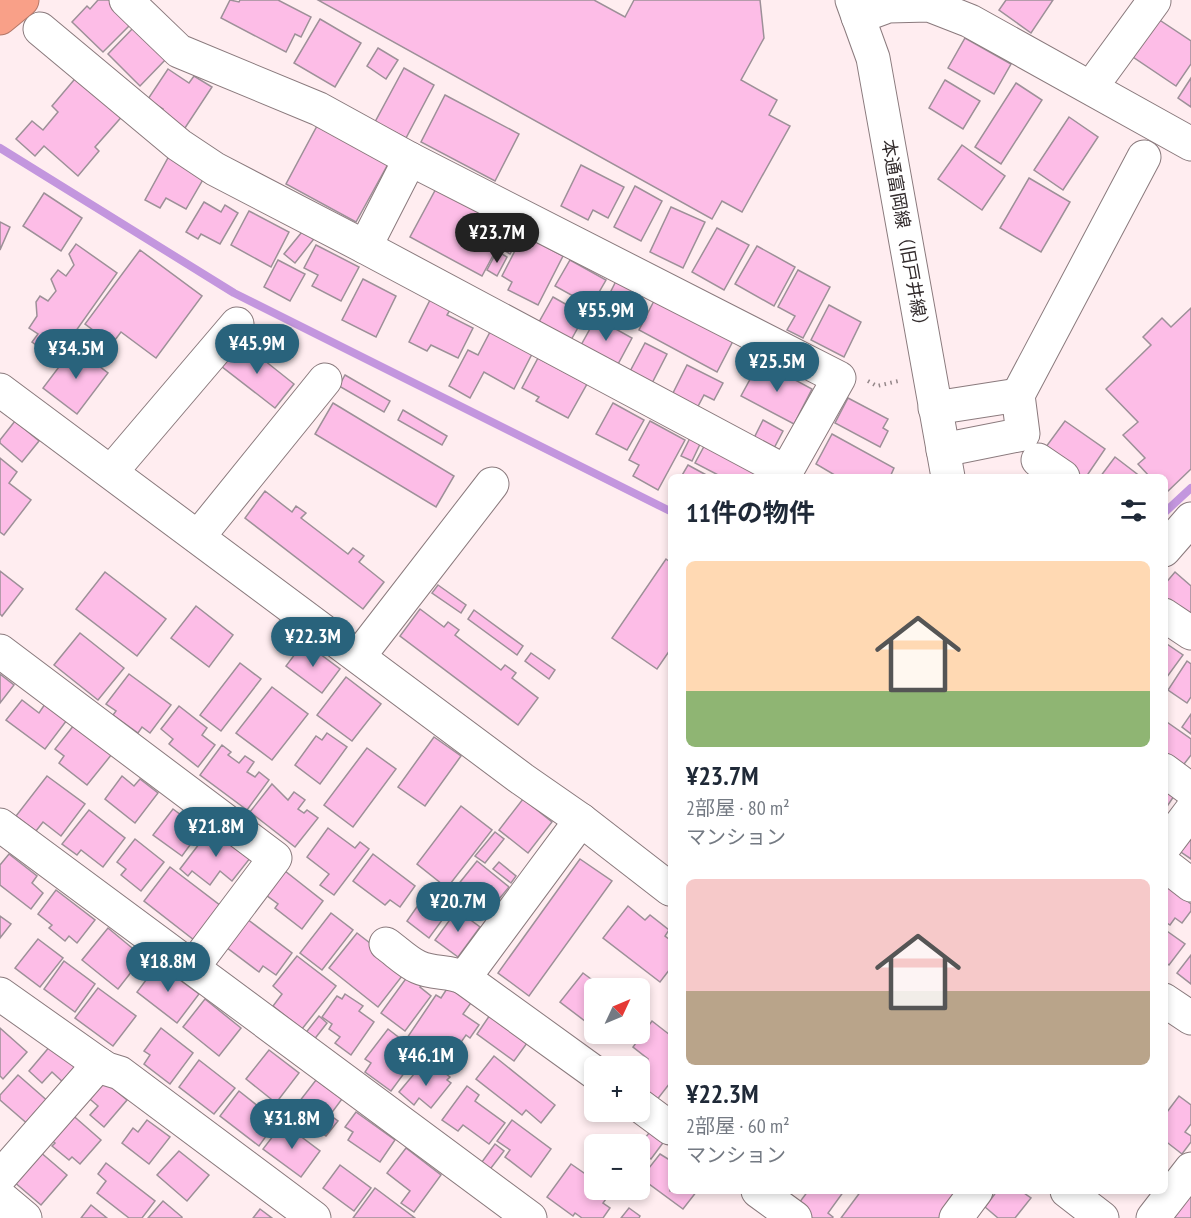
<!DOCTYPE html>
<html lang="ja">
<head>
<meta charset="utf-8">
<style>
	:root { --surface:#fff; --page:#f6f6f7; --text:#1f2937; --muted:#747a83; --accent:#29637c }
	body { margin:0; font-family:"PT Sans Narrow","Noto Sans JP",sans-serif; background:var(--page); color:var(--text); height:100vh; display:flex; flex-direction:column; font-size:22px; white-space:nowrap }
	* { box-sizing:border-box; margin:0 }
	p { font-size:20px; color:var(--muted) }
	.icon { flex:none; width:33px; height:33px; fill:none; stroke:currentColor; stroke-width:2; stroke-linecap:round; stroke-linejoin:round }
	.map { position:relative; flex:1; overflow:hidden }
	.panel { position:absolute; left:668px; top:474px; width:500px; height:720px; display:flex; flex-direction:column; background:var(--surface); border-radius:9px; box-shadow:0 3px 9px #0003 }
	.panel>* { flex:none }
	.needle { width:39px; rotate:46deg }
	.fabs { position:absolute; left:584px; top:978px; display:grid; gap:12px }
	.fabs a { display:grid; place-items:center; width:66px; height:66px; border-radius:9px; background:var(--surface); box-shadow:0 3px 9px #0003; font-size:30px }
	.price { position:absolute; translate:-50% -51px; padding:0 14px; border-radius:21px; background:var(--accent); color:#fff; font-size:20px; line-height:39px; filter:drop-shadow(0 2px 3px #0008) }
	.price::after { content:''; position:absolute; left:50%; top:36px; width:18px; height:14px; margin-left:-9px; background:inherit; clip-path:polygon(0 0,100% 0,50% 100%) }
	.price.current { background:#222; color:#fff }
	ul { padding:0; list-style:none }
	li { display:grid; align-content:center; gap:12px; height:318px; padding:0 18px }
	li span { display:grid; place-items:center; height:186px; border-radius:9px; color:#555 }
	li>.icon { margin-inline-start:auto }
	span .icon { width:108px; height:108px; fill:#fffc; stroke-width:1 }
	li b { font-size:26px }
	h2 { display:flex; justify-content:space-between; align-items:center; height:72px; padding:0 18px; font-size:26px }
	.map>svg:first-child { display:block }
</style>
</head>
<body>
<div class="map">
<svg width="1191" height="1218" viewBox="0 0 1191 1218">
	<rect width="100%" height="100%" fill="#ffedf0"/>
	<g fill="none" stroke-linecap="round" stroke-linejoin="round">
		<g stroke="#c396de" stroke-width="8">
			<polyline points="0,148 234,293 670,511"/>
			<polyline points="1164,513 1191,488"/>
		</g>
	</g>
	<g fill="#fdbde7" stroke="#9d9098" stroke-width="1.5">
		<polygon points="98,0 109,0 132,23 103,52 72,22 87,6 90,9"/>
		<polygon points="230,0 239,2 240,0 278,0 311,17 301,37 295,34 286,52 221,18"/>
		<polygon points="318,0 594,0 625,17 634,0 760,0 764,38 741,80 777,100 769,115 790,126 742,212 722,201 712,219"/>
		<polygon points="1006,0 1053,0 1031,33 999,10"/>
		<polygon points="1155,17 1191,41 1191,64 1176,86 1130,55"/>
		<polygon points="320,19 361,43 335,87 294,63"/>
		<polygon points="135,26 167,58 140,86 108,54"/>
		<polygon points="965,38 1011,64 994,94 948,68"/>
		<polygon points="378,48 398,60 386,79 367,66"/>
		<polygon points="404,68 434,85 406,138 375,122"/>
		<polygon points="168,69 189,83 194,76 212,87 183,131 159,116 163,109 148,99"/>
		<polygon points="79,74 125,113 95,147 99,151 78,176 44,146 35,156 16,139 32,121 43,130 58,112 52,106"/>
		<polygon points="1191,78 1191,107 1178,98"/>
		<polygon points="945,80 980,101 963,129 929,108"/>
		<polygon points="1016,83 1042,100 1001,164 975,147"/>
		<polygon points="445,95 519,134 495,181 421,142"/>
		<polygon points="1069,117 1098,137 1063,190 1034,170"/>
		<polygon points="317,126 388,164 356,222 286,184"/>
		<polygon points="962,145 1005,176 982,210 938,179"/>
		<polygon points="169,156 205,176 186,209 166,198 160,208 145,200"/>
		<polygon points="581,165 624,187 608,218 593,210 588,220 561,206"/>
		<polygon points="1029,178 1070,202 1041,252 1000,228"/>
		<polygon points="438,185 510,224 482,276 410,237"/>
		<polygon points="635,186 662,201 641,241 614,227"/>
		<polygon points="44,193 82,218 61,251 23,226"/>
		<polygon points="204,202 221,212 225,205 238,213 220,244 201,234 198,239 186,232"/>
		<polygon points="671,207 705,222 683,268 650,252"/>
		<polygon points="249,211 289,232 271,267 231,245"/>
		<polygon points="0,222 10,227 0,250"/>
		<polygon points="306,227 317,235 295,263 284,254"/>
		<polygon points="513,228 522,233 510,254 501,248"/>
		<polygon points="717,228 749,245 724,290 692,272"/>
		<polygon points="523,235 563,256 538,305 508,290 512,282 502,276"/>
		<polygon points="76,244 117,273 56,359 32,342 38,334 29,328 37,316 36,302 40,296 48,301 56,291 51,279 58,270 66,276 74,265 69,254"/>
		<polygon points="316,245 359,267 341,301 312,286 318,275 304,268"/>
		<polygon points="757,246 795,267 774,306 735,284"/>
		<polygon points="140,250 202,296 156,358 121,332 112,344 85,324"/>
		<polygon points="497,251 507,257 497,276 487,270"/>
		<polygon points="278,260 305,274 290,301 264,287"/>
		<polygon points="570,260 606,280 591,306 555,286"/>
		<polygon points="798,270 830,287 803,338 787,330 795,316 778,307"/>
		<polygon points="363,279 396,296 376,337 342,320"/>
		<polygon points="616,281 639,293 624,323 601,311"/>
		<polygon points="553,297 585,315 571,340 539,322"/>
		<polygon points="655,299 733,341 717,372 639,330"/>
		<polygon points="430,300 450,310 447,315 473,328 458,358 431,345 427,351 409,342"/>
		<polygon points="829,305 861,322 844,357 811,340"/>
		<polygon points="1191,308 1191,469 1166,493 1164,491 1164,477 1150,477 1138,464 1145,458 1123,435 1138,422 1106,389 1151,345 1143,337 1162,318 1171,327"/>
		<polygon points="596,318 632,338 617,366 580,347"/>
		<polygon points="490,332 532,354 514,389 484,372 470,398 449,386 468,350 478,355"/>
		<polygon points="240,341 294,384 275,408 221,366"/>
		<polygon points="645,343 667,354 648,391 626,379"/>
		<polygon points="74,347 108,373 77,414 43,388"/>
		<polygon points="538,358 587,384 568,418 536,401 539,397 522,388"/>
		<polygon points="760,361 812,389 794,424 741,396"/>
		<polygon points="687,365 723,383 714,400 704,395 695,412 670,399"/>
		<polygon points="345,375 390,401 384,412 339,386"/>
		<polygon points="848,398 888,419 883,428 888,431 880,447 835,423"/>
		<polygon points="333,403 454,476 436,507 315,434"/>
		<polygon points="613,403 644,420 627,450 596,434"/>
		<polygon points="403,410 447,436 442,445 398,420"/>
		<polygon points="763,420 783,431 772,452 752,442"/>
		<polygon points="15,421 39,441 22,462 0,443 0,440"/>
		<polygon points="650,421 685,440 658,490 633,476 639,465 629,460"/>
		<polygon points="1065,421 1105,449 1086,477 1070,477 1040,455"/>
		<polygon points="692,434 702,440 692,461 681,456"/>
		<polygon points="832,434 894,468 890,477 838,477 816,464"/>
		<polygon points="707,441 759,468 754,477 722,477 695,463"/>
		<polygon points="1115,457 1141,477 1100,477"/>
		<polygon points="0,458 17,472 9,483 31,500 4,535 0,532"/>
		<polygon points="688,465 710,477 681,477"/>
		<polygon points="265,491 292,512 296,506 306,513 301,518 348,554 353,548 364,556 359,562 384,582 363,609 245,518"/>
		<polygon points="666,559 670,562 670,650 657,669 612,638"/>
		<polygon points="0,571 23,589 2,616 0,614"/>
		<polygon points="105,572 166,619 137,656 76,609"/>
		<polygon points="1175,572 1191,586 1191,617 1189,619 1164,597 1164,585"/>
		<polygon points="438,585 466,605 461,613 432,593"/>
		<polygon points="196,606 233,635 209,667 171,638"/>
		<polygon points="420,609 444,627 448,622 459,630 455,635 501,670 505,665 516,673 512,678 538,698 518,725 400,636"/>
		<polygon points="474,610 523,646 517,655 468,619"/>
		<polygon points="80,633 124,668 98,700 54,665"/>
		<polygon points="304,642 340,669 322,693 286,666"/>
		<polygon points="1164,642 1183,655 1164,681"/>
		<polygon points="531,653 555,670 549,679 525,661"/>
		<polygon points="1187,661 1191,664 1191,697 1187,703 1168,690"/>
		<polygon points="240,663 261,679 221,731 200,715"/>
		<polygon points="0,674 14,685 0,703"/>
		<polygon points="129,674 171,705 150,733 142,727 138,733 113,715 116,711 106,704"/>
		<polygon points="346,677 381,704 352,741 317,715"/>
		<polygon points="272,687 308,714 272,760 236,733"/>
		<polygon points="22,700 39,713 45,704 67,720 45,749 6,720"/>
		<polygon points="179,706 207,728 202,735 215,745 198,767 169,744 173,739 161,729"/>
		<polygon points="1191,714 1191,734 1182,727"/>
		<polygon points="1164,720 1191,739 1191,755 1181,768 1164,756"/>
		<polygon points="74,725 112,754 87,785 59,763 64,756 55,749"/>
		<polygon points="327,733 347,747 320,784 295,765 316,736 322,740"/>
		<polygon points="434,737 461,756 425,806 398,787"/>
		<polygon points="222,745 231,752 228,755 239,763 245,756 254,762 247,772 255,777 259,772 269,780 247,810 200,775"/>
		<polygon points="367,748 396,769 353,827 324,805"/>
		<polygon points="47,776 85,804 61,836 43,822 36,831 16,816"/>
		<polygon points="122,776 134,786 140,779 158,793 135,823 105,799"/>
		<polygon points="272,784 288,800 294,792 305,800 298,809 304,813 307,810 318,818 295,847 250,812"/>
		<polygon points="1164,785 1176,793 1164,811"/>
		<polygon points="523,799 552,822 528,853 499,830"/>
		<polygon points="461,806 492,830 447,888 417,864"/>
		<polygon points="173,809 201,830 182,856 153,835"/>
		<polygon points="89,810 125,838 103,867 81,850 77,855 62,844"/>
		<polygon points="212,827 251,857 232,881 220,871 210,885 192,871 188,876 180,869"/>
		<polygon points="328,828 355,848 360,842 369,849 334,895 320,885 329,874 307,857"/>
		<polygon points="495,832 504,839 485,863 475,856"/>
		<polygon points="1191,833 1191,859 1178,850"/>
		<polygon points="135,839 164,862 141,891 121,875 126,869 117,862"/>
		<polygon points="9,854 37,876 32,883 43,893 31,909 0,885 0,865"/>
		<polygon points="373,854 415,886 400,907 390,900 385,905 353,881"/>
		<polygon points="580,859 612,881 529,996 498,973"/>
		<polygon points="477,861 509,887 485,916 453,891"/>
		<polygon points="499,862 516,876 511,883 493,869"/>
		<polygon points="170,867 221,906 194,940 144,901"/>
		<polygon points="285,871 323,901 302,929 275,908 278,904 266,895"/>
		<polygon points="1164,884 1191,904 1191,911 1182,923 1175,918 1170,925 1164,921"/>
		<polygon points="56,890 95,920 77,943 69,936 65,941 49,928 52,925 38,914"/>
		<polygon points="428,891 451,908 429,938 407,921"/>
		<polygon points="628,906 645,920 650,915 669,930 665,936 670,940 670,969 660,982 603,938"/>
		<polygon points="457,910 480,927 458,957 435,940"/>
		<polygon points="331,913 353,930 322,970 300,953"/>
		<polygon points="0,916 11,924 0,938"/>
		<polygon points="247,919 292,953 276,975 263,966 259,972 226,947"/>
		<polygon points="108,928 143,957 118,989 82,960"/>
		<polygon points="1164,929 1185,944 1169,965 1164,961"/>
		<polygon points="357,933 406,971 378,1007 329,968"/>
		<polygon points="38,939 63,958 40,987 15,968"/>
		<polygon points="1191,955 1191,984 1177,973"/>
		<polygon points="297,956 336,986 302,1029 273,1006 282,994 273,986"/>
		<polygon points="64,961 95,984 75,1012 44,989"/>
		<polygon points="158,964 199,994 177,1023 137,992"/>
		<polygon points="410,973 423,983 420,987 431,996 405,1031 381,1013"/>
		<polygon points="583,973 603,988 594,988 594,1028 560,1002"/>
		<polygon points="450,984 473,1000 463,1014 479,1025 470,1038 466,1035 445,1065 407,1038 436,995 441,998"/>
		<polygon points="98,988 136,1016 113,1046 75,1018"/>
		<polygon points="345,994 363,1006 359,1011 374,1022 351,1055 335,1043 340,1037 329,1029 332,1024 322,1017 337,996 342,999"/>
		<polygon points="205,999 241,1028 219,1056 183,1027"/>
		<polygon points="492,1012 530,1039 514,1061 477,1034"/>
		<polygon points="319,1016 327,1023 313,1041 304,1035"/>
		<polygon points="652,1021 670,1035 670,1083 656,1101 639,1089 639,1072 648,1059 633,1047"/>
		<polygon points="0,1028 27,1052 3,1079 0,1076"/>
		<polygon points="161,1028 193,1053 170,1084 144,1064 150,1055 144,1051"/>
		<polygon points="388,1029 419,1053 391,1091 365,1072 371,1063 365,1059"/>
		<polygon points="601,1034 620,1034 613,1042"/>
		<polygon points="51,1045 79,1069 65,1084 52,1072 42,1083 29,1071"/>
		<polygon points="269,1050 299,1073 276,1103 246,1079"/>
		<polygon points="494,1056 555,1105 541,1123 526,1110 522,1115 476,1079"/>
		<polygon points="199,1060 235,1088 214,1114 179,1087"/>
		<polygon points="437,1067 450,1077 447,1080 451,1083 431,1108 419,1098 414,1105 399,1092 419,1068 429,1077"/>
		<polygon points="18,1075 50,1103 30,1126 0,1100 0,1095"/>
		<polygon points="99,1077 127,1100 104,1127 90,1115 98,1106 85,1095"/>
		<polygon points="316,1080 342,1099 330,1115 338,1121 326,1136 292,1111"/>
		<polygon points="467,1086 479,1095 475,1101 505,1123 489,1144 463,1125 458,1131 442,1120"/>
		<polygon points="239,1091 277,1121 259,1146 220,1116"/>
		<polygon points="1179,1096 1191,1105 1191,1124 1185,1132 1191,1136 1191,1142 1182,1154 1164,1140 1164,1116"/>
		<polygon points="69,1112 101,1140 80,1164 72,1157 69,1160 52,1146 55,1143 48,1137"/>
		<polygon points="356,1112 395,1140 380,1162 348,1140 353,1132 345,1127"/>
		<polygon points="147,1120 170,1137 149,1164 122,1143 133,1128 138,1132"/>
		<polygon points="512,1120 551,1149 531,1177 505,1157 510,1150 497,1141"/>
		<polygon points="283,1123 320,1151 301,1177 263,1149"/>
		<polygon points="652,1129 665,1140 651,1159 639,1150 639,1146"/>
		<polygon points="495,1144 504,1151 488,1172 479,1166"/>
		<polygon points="406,1148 441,1175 414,1212 401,1203 410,1191 387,1173"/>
		<polygon points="39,1151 67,1175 41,1205 13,1181"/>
		<polygon points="179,1151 209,1175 187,1201 157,1175"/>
		<polygon points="660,1154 668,1159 670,1157 670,1191 697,1191 683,1209 641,1178"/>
		<polygon points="106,1163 155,1201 142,1218 129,1218 97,1193 106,1181 98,1174"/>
		<polygon points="571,1164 594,1180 594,1190 607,1190 611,1192 603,1203 610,1208 603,1218 582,1218 575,1213 573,1216 547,1197"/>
		<polygon points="340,1165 371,1188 354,1211 323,1188"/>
		<polygon points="375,1188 415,1218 353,1218"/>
		<polygon points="808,1191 844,1191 828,1213 833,1217 832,1218 811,1218 796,1207"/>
		<polygon points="861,1191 962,1191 943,1218 841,1218"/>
		<polygon points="997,1191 1021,1191 1031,1198 1015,1218 998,1218 985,1207"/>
		<polygon points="1191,1192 1191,1218 1172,1218"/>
		<polygon points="163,1201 182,1217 182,1218 148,1218"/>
		<polygon points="91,1205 107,1218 81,1218"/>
		<polygon points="629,1208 640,1216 639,1218 621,1218"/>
		<polygon points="260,1209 272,1218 253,1218"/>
	</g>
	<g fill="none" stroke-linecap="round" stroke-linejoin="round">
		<defs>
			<g id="minor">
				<polyline points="852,0 873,58 948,477"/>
				<polyline points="858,17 888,6 929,5 970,21 1191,144"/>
				<polyline points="40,29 179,145 215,169 365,247 786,472 839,378 410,159 319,109 179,51 126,0"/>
				<polyline points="1100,75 1154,1"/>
				<polyline points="365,247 410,159"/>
				<polyline points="0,390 522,779 581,820 670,889"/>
				<polyline points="935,408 1018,395"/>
				<polyline points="943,450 1023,434 1018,395 1144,157"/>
				<polyline points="1038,460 1063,477"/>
				<polyline points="111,472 237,324"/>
				<polyline points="198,537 325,380"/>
				<polyline points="1164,550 1191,519"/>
				<polyline points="1164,615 1191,633"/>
				<polyline points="0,651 275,858 193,967"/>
				<polyline points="359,656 492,484"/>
				<polyline points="1164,770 1191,790"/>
				<polyline points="0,825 530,1218"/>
				<polyline points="1164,847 1191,811"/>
				<polyline points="1164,864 1191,885"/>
				<path d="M386,944c10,7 21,18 32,23 15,7 32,4 46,11l130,94"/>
				<polyline points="464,978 581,820"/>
				<polyline points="0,994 99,1064 107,1069 120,1073 314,1218"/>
				<polyline points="1164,1000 1191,1018"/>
				<polyline points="639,1105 670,1128"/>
				<polyline points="0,1177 99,1064"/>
				<polyline points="758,1191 795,1218"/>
				<polyline points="1067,1191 1102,1218"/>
				<polyline points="0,1197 25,1218"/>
				<polyline points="956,1218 976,1191"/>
				<polyline points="1153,1218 1191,1169"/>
			</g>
			<polyline id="highway" points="0,18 22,0"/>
		</defs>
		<use href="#minor" stroke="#8a7a7d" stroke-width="35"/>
		<use href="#highway" stroke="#b37768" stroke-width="35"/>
		<polyline stroke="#948789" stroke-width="4" stroke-dasharray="1.5 4.5" stroke-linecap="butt" points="868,381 877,386 898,381"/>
		<use href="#minor" stroke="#fff" stroke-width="33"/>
		<use href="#highway" stroke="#f9a088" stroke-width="33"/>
	</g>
	<g text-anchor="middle" stroke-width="4.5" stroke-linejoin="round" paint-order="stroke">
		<g font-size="18" fill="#322b2c" stroke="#fff">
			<text transform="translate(905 237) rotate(80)" y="6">本通富岡線（旧戸井線）</text>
		</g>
	</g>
</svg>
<div class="fabs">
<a><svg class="needle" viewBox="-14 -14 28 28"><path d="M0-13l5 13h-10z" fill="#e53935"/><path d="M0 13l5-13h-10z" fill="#747a83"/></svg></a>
<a>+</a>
<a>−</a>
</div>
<b class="price current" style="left:497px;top:264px">¥23.7M</b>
<b class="price" style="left:606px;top:342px">¥55.9M</b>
<b class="price" style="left:257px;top:375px">¥45.9M</b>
<b class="price" style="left:76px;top:380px">¥34.5M</b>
<b class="price" style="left:777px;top:393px">¥25.5M</b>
<b class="price" style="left:313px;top:668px">¥22.3M</b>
<b class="price" style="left:216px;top:858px">¥21.8M</b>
<b class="price" style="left:458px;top:933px">¥20.7M</b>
<b class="price" style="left:168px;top:993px">¥18.8M</b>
<b class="price" style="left:426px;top:1087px">¥46.1M</b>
<b class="price" style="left:292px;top:1150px">¥31.8M</b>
<section class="panel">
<h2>11件の物件<svg class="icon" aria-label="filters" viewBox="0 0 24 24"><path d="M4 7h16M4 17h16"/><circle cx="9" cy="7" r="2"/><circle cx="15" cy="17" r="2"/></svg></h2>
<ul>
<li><span style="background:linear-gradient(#ffd9b3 70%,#8fb573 0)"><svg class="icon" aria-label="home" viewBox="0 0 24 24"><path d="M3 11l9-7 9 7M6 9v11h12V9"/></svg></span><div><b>¥23.7M</b><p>2部屋 · 80 m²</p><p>マンション</p></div></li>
<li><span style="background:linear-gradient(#f6c9c9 60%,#b9a48a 0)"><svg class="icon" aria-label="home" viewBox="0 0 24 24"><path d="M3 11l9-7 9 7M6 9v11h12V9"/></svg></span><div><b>¥22.3M</b><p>2部屋 · 60 m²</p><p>マンション</p></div></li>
</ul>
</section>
</div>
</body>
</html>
